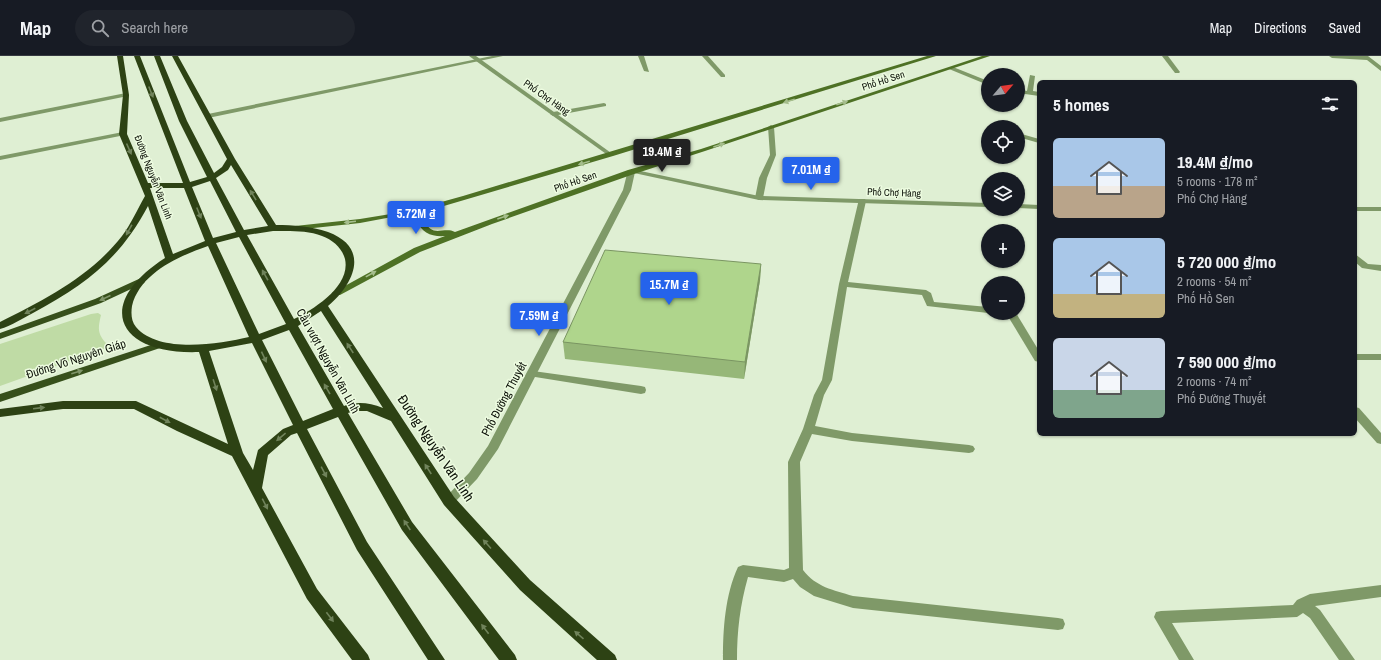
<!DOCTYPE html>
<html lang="en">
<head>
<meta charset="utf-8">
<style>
	:root { --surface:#171b24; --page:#20242c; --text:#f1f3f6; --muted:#9ea1a6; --line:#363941; --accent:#2563eb }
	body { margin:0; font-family:"Archivo Narrow",sans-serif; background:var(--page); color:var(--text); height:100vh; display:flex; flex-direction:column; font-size:15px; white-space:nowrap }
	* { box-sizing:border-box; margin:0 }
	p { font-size:13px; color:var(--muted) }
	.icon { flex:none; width:22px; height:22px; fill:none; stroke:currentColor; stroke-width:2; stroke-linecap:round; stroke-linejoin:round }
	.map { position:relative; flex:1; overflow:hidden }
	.side { position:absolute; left:1037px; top:24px; width:320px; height:356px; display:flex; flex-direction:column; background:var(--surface); border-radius:6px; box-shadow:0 1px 3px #0004 }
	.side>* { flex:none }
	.needle { width:26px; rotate:61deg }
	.controls { position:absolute; left:981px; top:12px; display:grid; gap:8px }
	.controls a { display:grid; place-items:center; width:44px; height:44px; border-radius:50%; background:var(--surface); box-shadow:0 1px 3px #0004; font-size:20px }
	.price { position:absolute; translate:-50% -34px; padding:0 9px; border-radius:4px; background:var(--accent); color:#fff; font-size:13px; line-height:26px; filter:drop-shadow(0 1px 2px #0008) }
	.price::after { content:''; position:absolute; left:50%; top:24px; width:12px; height:9px; margin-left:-6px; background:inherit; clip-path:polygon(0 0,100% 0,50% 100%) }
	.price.selected { background:#222; color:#fff }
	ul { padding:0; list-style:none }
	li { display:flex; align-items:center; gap:12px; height:100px; padding:0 16px }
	li span { display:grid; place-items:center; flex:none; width:112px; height:80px; border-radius:6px; color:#555 }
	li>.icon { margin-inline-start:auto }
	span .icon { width:48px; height:48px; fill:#fffc; stroke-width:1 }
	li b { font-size:17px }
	h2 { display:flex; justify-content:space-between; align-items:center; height:48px; padding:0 16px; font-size:17px }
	header { display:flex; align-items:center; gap:24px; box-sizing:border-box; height:56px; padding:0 20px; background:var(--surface); border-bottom:1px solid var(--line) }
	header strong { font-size:19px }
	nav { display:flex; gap:22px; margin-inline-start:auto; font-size:14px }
	.search { width:280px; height:36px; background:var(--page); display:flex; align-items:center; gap:10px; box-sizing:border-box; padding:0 14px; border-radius:22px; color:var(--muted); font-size:15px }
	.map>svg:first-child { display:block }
</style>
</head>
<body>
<header>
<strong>Map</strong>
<div class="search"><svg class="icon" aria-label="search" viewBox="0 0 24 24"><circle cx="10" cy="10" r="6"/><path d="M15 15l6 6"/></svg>Search here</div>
<nav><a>Map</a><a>Directions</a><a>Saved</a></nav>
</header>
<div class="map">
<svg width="1381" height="604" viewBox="0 0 1381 604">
	<rect width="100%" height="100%" fill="#dfefd3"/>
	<path fill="#bfdba5" d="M98,257l3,2c-3,13 -4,19 6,29l-1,4 -106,38v-42l91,-30z"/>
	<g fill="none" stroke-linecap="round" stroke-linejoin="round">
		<g fill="#7f9968" fill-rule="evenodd">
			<polygon points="638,0 644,0 649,16 644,15"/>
			<polygon points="702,0 708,0 725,19 725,21 721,21"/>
			<polygon points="1162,0 1168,0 1180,16 1179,17 1175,17"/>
			<polygon points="1329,0 1368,0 1381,10 1381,15 1367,4 1332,2"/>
			<polygon points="949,11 953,11 988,25 988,29 949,13"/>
			<polygon points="1030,19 1035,20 1033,35 1039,36 1039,40 1018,37 1018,33 1027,35"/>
			<polygon points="126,37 128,38 128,40 0,66 0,62"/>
			<polygon points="604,47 606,48 606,50 553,60 550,58 553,56"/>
			<polygon points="771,69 774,71 776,99 767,122 763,142 759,144 755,142 759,122 770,99 768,71"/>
			<polygon points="123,76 126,78 125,79 0,104 0,100"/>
			<polygon points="1018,77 1039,83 1039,87 1018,81"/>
			<path d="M859,143h6l1,2 -18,81 78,8 5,3 3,9 54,5v6l-61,-7 -5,-11 -75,-8 -15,93 -8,15 -9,31 37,7 117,12 4,1 2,3 -2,3 -4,1 -117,-12 -40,-7 -12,28 3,108c13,17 30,20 50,26l205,22 5,1 2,5 -2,5 -5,1 -205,-22 -39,-12 -14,-9 -7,-8 -9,3 -36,-5c-8,28 -11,54 -11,83h-14c0,-31 2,-65 15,-93l5,-2 41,5 5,-2 -1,-106 15,-33 11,-34 8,-15 17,-96z"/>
			<polygon points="1355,198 1368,208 1381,209 1381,215 1362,212 1355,206"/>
			<polygon points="1006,257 1016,257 1039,295 1039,306 1035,305"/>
			<rect x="1355" y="298" width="26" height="6"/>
			<polygon points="533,315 641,330 645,331 646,334 645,337 641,338 529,320 528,318 529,316"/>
			<polygon points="1355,351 1359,352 1381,377 1381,388 1377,387 1355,362"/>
			<polygon points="1381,529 1381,541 1315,550 1320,554 1355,604 1339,604 1310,562 1303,557 1297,561 1172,567 1194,604 1179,604 1154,561 1156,556 1161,555 1293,549 1297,544 1310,538"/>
		</g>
		<g fill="#7f9968" fill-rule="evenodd">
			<polygon points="492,0 503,0 208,62 205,60 208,58"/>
			<polygon points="628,114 631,114 635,116 631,134 498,393 477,423 453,448 449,450 445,448 443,445 445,442 469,417 488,390 623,134"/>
		</g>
		<g fill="#7f9968" fill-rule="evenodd">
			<polygon points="469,0 476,0 614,99 609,100"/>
			<polygon points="631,113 759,140 988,147 988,151 759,144 634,117 631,117"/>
			<polygon points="1018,148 1039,149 1039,153 1018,152"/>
			<rect x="1355" y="151" width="26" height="4"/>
		</g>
		<path fill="#4e7125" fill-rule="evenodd" d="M927,0h9l-323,100 -176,52v3l-9,5 -3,4c6,19 19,6 30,12l173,-62 73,-21 281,-93h8l-285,95 -71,23 -142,50 -72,28 -80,43h-6l-2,-2 82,-45 31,-12c-13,1 -24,-3 -28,-16l7,-9 -64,12 -65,7 -4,-2 4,-2 65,-7 49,-8 54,-15z"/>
		<g fill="#37501b" fill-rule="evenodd">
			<polygon points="141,222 145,225 144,227 101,247 0,283 0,277 95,243"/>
			<polygon points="160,286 163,287 165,289 163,291 0,346 0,338"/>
		</g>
		<path fill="#2d4214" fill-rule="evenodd" d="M117,0h6l6,39 -2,39 21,49h35l-49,-127h6l50,126 17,-5 -28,-56 -25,-65h6l27,65 27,52 8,-6 5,-8 -55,-103h6l57,103 41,66c17,0 35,1 52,7 43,16 26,52 0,74l126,191 76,83 85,75 2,5h-20l-77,-70 -76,-85 -53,-84 -24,-10h-13l-6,2 64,109 103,133 2,5h-18l-97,-130 -64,-113 -31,12 60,113 78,118h-17l-71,-110 -60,-117 -6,2 -23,20 -6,33 55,101 51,66 2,5h-18l-45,-61 -75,-143 -55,-25 -43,-22h-71l-63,8v-8l63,-8h73l92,43 -29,-92c-81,3 -107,-47 -34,-94l-17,-52c-28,53 -63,79 -115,107 -10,5 -22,13 -33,16v-7c44,-22 91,-46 122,-86 9,-12 15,-26 23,-40l-26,-62 4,-39zM231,109l37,61 -24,4 -28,-52 12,-8zM210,125l26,51 -23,6 -21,-51zM150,132h34l21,53 -32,13zM273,175c16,0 34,-1 49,5 11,4 20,12 23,23 6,27 -31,50 -51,60l-47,-84zM239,181l47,87 -27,10 -43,-91zM208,190l41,91c-30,7 -90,17 -113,-10 -5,-6 -5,-14 -4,-21 8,-33 47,-50 76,-60zM321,255l62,97c-14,-5 -25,-7 -39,-2l-46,-80zM289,274l44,79 -30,12 -41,-81zM252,287l41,82 -10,4 -25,21 -5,20 -10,-17 -34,-102z"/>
	</g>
	<polygon fill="#96b778" points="761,208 760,224 744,323 565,303 563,286"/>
	<polygon fill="#7a9562" points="761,208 760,224 744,323 745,306"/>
	<polygon fill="#afd58c" stroke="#7a9562" points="605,194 761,208 745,306 563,286"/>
	<defs><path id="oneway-solid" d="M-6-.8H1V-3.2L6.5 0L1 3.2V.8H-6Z"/></defs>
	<g fill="#70835b">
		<use href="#oneway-solid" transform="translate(151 36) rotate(68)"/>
		<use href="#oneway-solid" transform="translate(129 93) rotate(66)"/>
		<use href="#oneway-solid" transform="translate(253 139) rotate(-121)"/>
		<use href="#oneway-solid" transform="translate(199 157) rotate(68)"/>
		<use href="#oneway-solid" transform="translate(129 174) rotate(119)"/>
		<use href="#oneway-solid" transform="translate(265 219) rotate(-119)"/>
		<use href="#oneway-solid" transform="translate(30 255) rotate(153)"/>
		<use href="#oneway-solid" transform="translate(350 292) rotate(-123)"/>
		<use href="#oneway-solid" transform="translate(264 301) rotate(65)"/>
		<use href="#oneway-solid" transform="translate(215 329) rotate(72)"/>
		<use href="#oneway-solid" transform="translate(327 333) rotate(-120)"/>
		<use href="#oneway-solid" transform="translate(39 352) rotate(-7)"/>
		<use href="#oneway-solid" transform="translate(165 364) rotate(28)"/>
		<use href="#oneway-solid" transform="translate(281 381) rotate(140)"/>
		<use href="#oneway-solid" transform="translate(428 413) rotate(-123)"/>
		<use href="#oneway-solid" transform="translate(324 416) rotate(62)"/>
		<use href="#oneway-solid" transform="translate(265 448) rotate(63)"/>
		<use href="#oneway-solid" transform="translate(407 469) rotate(-123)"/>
		<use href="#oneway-solid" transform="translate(487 488) rotate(-132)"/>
		<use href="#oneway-solid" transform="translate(330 561) rotate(53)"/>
		<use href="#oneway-solid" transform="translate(485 573) rotate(-127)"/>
		<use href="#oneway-solid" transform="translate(579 579) rotate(-139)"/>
	</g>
	<g fill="#a5bd8c">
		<use href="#oneway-solid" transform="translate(789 45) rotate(163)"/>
		<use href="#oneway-solid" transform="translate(842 47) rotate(-18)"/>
		<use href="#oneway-solid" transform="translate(719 89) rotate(-19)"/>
		<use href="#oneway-solid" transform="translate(584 107) rotate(164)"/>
		<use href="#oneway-solid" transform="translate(503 161) rotate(-19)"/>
		<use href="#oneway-solid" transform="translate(350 166) rotate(173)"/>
		<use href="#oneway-solid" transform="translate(371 218) rotate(-29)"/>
	</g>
	<g fill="#80956a">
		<use href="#oneway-solid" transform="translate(105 242) rotate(156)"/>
		<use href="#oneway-solid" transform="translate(77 316) rotate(-18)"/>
	</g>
	<g text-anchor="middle" stroke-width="3" stroke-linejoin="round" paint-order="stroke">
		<g font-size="10" fill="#0b1007" stroke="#edfce0">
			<text transform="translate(883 24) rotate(-18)" y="4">Phố Hồ Sen</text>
			<text transform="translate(547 41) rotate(35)" y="4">Phố Chợ Hàng</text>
			<text transform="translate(154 121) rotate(69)" y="4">Đường Nguyễn Văn Linh</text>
			<text transform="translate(575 125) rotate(-19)" y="4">Phố Hồ Sen</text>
			<text transform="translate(894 136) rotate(2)" y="4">Phố Chợ Hàng</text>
		</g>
		<g font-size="12" fill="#0b1007" stroke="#edfce0">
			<text transform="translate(76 303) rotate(-18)" y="4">Đường Võ Nguyên Giáp</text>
			<text transform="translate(328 305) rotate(61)" y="4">Cầu vượt Nguyễn Văn Linh</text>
			<text transform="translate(504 343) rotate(-62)" y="4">Phố Đường Thuyết</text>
		</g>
		<g font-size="14" fill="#0b1007" stroke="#edfce0">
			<text transform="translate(436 392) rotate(56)" y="5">Đường Nguyễn Văn Linh</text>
		</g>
	</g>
</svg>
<div class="controls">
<a><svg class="needle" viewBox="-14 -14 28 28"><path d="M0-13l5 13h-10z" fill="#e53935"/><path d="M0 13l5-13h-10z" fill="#9ea1a6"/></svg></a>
<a><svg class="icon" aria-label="locate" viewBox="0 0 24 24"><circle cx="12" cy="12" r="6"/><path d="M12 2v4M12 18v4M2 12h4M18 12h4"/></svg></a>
<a><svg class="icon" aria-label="layers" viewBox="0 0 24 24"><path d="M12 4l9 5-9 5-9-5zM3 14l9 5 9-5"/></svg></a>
<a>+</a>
<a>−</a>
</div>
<b class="price selected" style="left:662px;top:117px">19.4M ₫</b>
<b class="price" style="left:811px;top:135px">7.01M ₫</b>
<b class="price" style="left:416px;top:179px">5.72M ₫</b>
<b class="price" style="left:669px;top:250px">15.7M ₫</b>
<b class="price" style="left:539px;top:281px">7.59M ₫</b>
<section class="side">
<h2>5 homes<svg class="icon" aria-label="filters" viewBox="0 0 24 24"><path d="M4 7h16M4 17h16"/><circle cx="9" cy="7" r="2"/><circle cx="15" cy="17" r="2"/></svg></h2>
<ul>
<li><span style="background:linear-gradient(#a9c7e8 60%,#b9a48a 0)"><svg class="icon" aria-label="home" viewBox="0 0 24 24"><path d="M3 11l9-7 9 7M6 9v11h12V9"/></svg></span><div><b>19.4M ₫/mo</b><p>5 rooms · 178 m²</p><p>Phố Chợ Hàng</p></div></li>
<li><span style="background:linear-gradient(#a9c7e8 70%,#c2b280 0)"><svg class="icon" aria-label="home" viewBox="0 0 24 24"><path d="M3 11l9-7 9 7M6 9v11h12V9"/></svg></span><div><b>5 720 000 ₫/mo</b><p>2 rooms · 54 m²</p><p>Phố Hồ Sen</p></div></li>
<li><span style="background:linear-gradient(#c9d6e8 65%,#7fa58c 0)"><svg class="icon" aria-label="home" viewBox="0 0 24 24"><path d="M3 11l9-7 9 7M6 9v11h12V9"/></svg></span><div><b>7 590 000 ₫/mo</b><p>2 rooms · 74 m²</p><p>Phố Đường Thuyết</p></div></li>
</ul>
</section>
</div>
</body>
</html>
